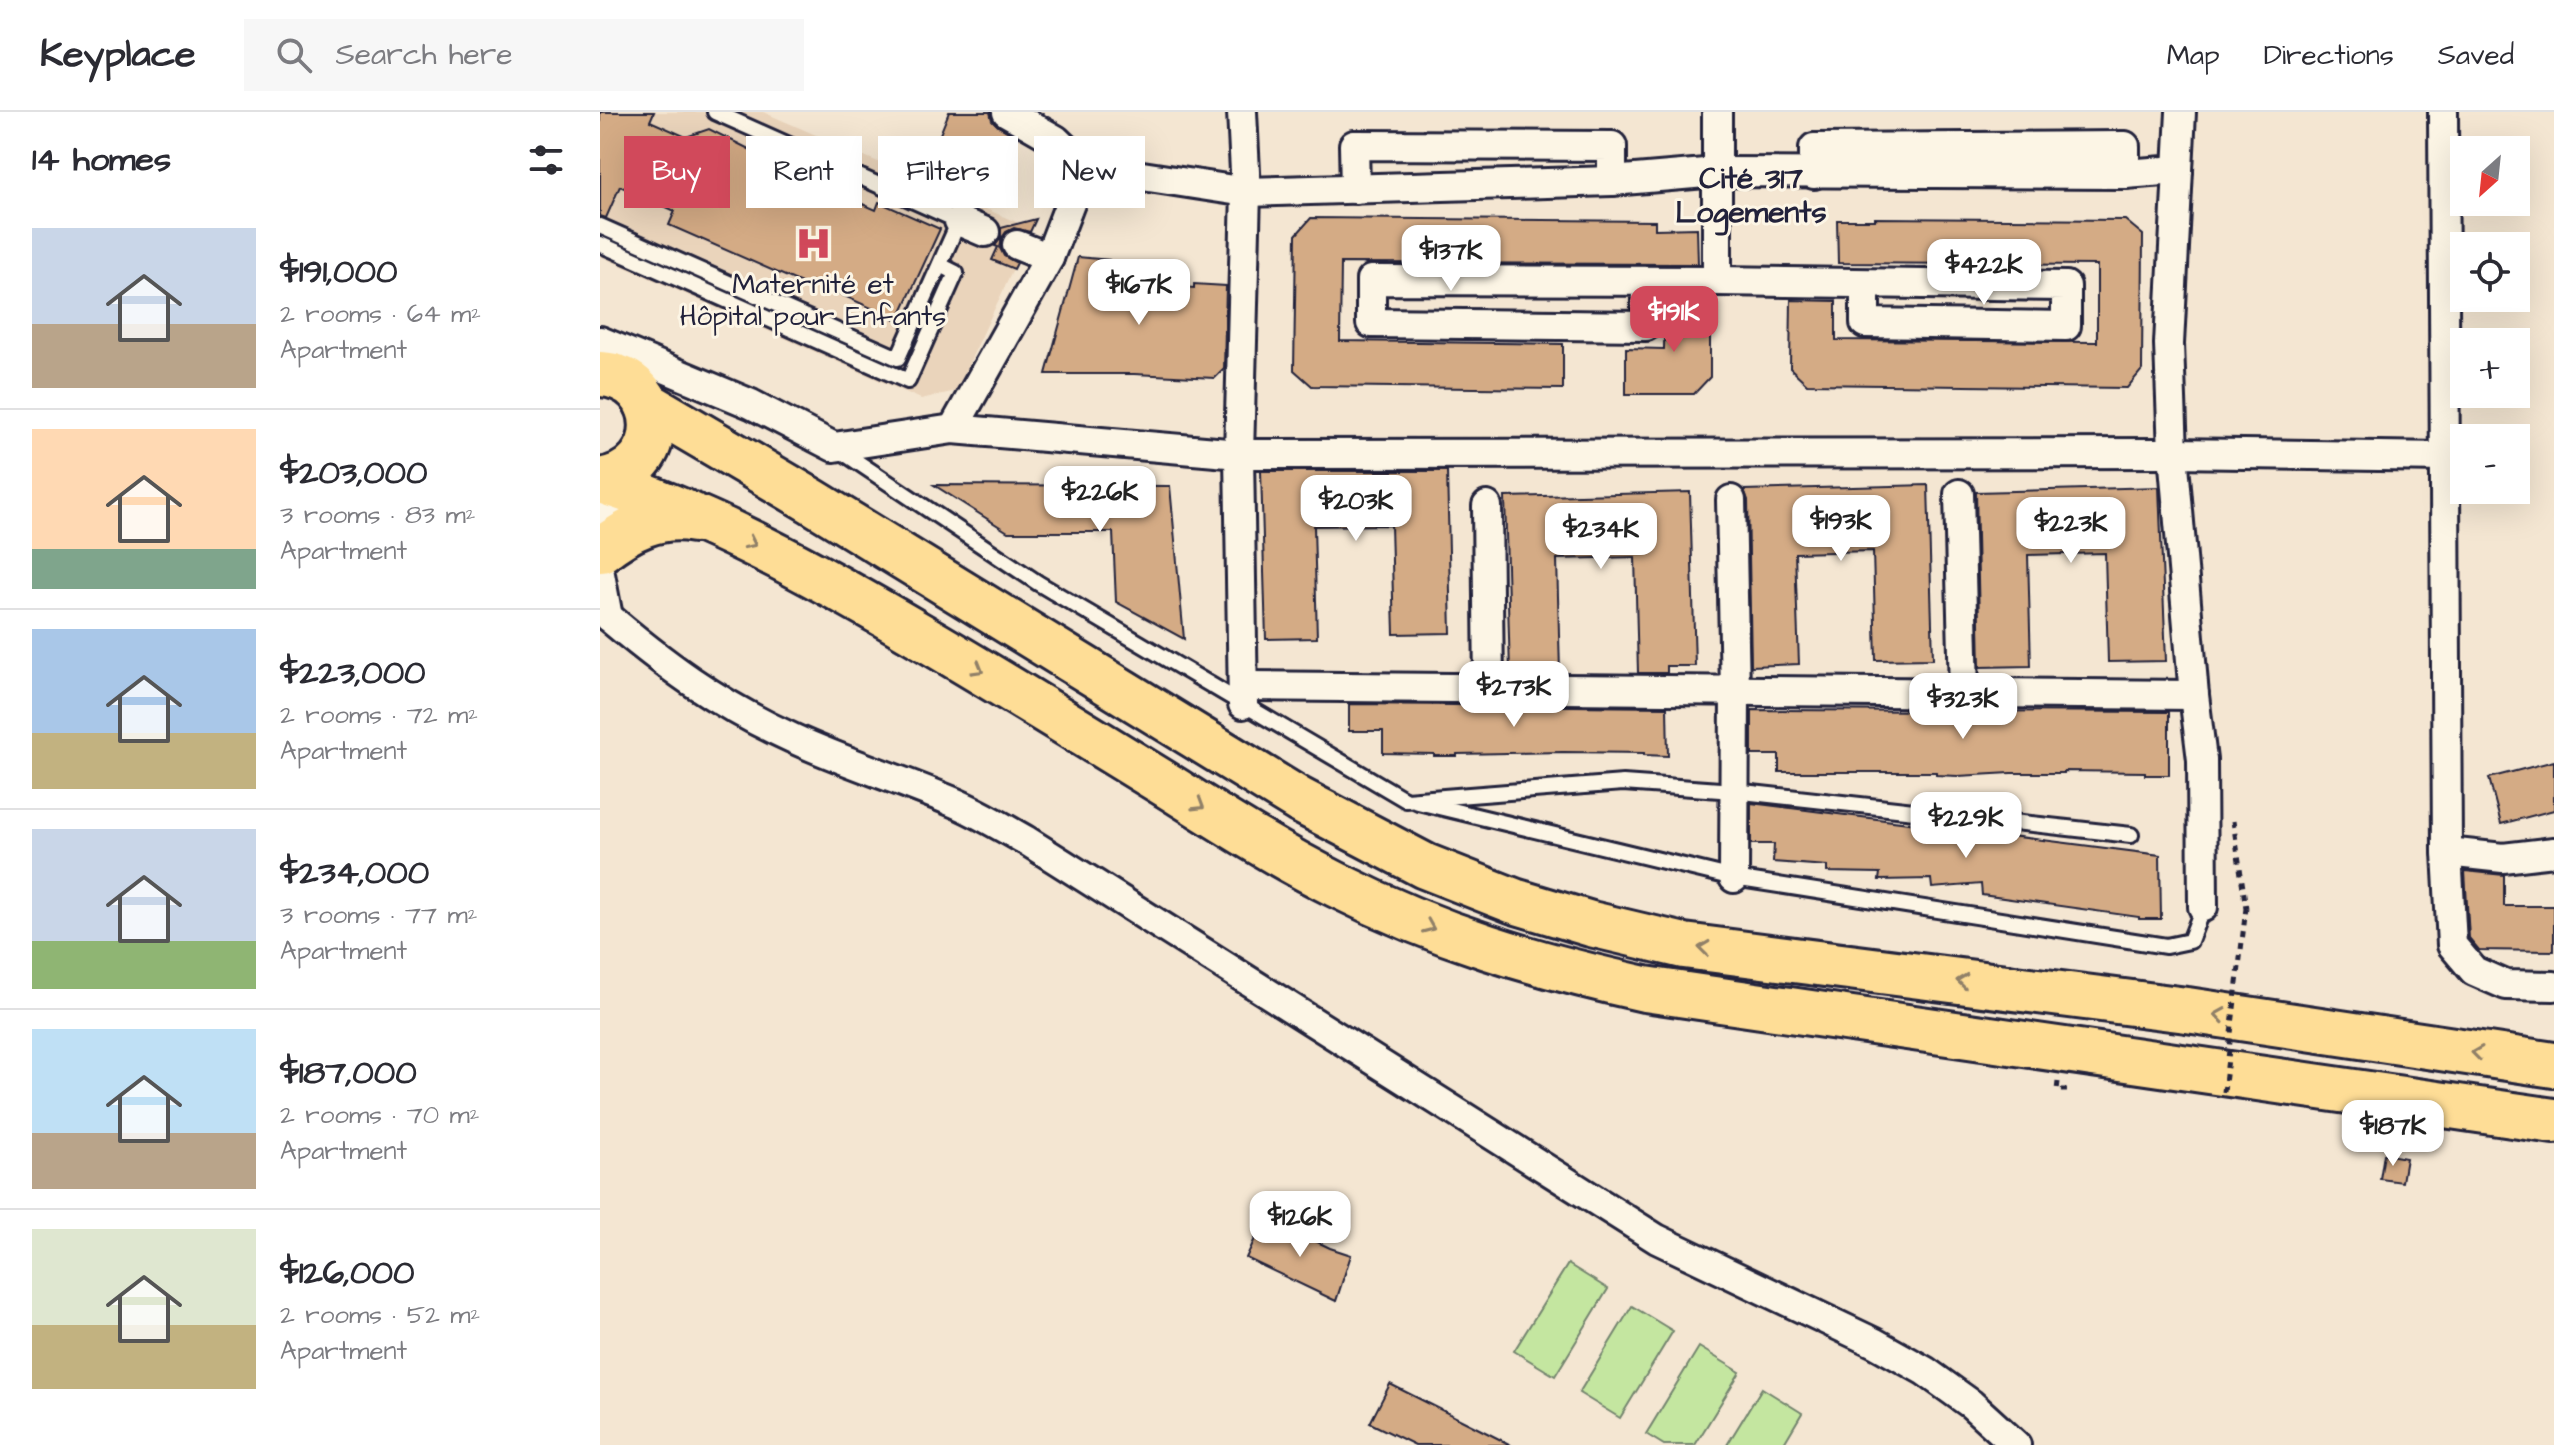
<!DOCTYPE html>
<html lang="en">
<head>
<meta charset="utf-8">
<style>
	:root { --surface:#fff; --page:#f7f7f7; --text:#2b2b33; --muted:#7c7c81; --line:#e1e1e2; --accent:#d1495b }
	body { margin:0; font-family:"Architects Daughter",sans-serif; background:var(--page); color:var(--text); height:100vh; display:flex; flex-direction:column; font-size:30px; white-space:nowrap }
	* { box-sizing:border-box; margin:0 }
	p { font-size:26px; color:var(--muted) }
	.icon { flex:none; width:44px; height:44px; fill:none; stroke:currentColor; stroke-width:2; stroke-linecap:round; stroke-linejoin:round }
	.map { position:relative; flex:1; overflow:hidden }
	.sheet { display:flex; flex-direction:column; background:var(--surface); width:600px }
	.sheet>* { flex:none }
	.hud { position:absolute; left:24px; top:24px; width:760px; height:72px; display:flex; gap:16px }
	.needle { width:52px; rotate:207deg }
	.buttons { position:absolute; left:1850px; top:24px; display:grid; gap:16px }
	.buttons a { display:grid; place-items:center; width:80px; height:80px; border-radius:0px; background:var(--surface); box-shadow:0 8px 32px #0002; font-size:40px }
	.price { position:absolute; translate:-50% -68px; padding:0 18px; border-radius:16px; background:#fff; color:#222; font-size:26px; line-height:52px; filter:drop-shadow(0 2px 4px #0008) }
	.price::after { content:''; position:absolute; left:50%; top:48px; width:24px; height:18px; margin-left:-12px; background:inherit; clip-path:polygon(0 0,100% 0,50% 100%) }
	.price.active { background:var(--accent); color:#fff }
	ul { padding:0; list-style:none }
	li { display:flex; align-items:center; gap:24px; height:200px; padding:0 32px }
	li+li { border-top:2px solid var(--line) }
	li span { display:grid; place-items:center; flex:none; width:224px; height:160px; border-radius:0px; color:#555 }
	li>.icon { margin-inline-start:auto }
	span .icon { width:96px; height:96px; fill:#fffc; stroke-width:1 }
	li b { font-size:34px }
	h2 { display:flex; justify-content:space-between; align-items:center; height:96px; padding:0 32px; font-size:34px }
	.tag { padding:0 28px; border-radius:0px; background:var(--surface); box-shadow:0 8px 32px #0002; font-size:28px; line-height:72px }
	.tag.active { background:var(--accent); color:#fff }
	header { display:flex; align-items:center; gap:48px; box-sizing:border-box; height:112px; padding:0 40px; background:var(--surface); border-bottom:2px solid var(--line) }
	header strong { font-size:38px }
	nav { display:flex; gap:44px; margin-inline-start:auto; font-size:28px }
	.search { width:560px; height:72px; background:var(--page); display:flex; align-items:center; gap:20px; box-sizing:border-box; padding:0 28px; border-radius:0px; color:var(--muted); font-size:30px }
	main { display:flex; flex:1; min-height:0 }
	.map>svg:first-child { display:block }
</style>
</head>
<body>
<header>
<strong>Keyplace</strong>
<div class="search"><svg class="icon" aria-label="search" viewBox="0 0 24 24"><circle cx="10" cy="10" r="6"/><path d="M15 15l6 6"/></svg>Search here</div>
<nav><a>Map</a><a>Directions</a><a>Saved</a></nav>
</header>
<main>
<section class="sheet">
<h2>14 homes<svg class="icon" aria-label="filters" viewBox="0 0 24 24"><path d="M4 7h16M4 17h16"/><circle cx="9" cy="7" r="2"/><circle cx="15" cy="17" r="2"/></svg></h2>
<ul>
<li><span style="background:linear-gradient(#c9d6e8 60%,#b9a48a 0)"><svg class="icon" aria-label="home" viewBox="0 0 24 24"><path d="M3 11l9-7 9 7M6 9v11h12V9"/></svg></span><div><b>$191,000</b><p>2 rooms · 64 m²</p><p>Apartment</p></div></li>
<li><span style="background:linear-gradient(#ffd9b3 75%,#7fa58c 0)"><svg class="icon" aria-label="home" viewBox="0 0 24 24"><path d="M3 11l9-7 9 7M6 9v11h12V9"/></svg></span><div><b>$203,000</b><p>3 rooms · 83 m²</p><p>Apartment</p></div></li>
<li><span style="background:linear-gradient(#a9c7e8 65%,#c2b280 0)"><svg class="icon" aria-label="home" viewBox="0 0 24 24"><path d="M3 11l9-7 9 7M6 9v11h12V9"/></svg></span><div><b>$223,000</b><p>2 rooms · 72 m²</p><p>Apartment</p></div></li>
<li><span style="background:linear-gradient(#c9d6e8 70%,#8fb573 0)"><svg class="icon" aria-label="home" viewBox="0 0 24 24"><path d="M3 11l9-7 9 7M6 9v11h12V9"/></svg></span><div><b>$234,000</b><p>3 rooms · 77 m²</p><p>Apartment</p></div></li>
<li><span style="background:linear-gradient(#bfe0f5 65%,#b9a48a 0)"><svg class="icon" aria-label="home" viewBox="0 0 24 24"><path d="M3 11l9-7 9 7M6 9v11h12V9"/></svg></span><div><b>$187,000</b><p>2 rooms · 70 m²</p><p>Apartment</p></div></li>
<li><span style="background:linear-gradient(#dfe7d0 60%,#c2b280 0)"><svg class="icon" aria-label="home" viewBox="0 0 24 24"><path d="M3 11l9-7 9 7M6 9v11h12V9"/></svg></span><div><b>$126,000</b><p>2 rooms · 52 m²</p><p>Apartment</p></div></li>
</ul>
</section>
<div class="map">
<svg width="1954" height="1333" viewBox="0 0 1954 1333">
	<rect width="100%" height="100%" fill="#f4e6d2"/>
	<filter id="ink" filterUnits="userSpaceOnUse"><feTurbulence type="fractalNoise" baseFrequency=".0125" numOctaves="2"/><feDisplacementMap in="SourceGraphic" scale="16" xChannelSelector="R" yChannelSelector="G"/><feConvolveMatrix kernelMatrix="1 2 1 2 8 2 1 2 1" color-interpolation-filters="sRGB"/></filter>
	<g filter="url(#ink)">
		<polygon fill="#ead4bb" points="0,0 163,0 432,117 356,279 321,287 0,144"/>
		<g fill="#c4e6a0" stroke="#73846e" stroke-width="2">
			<polygon points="968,1152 1008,1177 955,1264 914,1239"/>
			<polygon points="1032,1194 1073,1219 1020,1306 979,1281"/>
			<polygon points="1099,1235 1140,1260 1095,1333 1064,1333 1046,1322"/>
			<polygon points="1162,1276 1202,1301 1183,1333 1127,1333"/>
		</g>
		<g fill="#d4ab85" stroke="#22223b" stroke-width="2">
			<polygon points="0,0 54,0 50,9 86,25 109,17 165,45 194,56 192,61 276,98 279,90 340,117 298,208 211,169 208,174 69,113 75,99 20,74 6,106 0,104"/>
			<polygon points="349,0 390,0 392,8 398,14 417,25 395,80 328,52"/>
			<polygon points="711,106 1055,109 1055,117 1097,116 1098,152 741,151 740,229 963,232 963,277 712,274 694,258 696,123"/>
			<polygon points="1275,106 1525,108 1543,123 1542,258 1527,276 1207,272 1190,256 1191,188 1236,189 1236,228 1497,230 1497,153 1238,151 1237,108 1275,108"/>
			<polygon points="436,107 430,120 414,116 406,120 402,126 400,136 404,144 417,151 414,157 392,148 398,135 395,134 401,126 401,116"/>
			<polygon points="478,145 509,148 507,169 594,176 594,172 626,174 624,257 615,266 534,262 446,262"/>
			<polygon points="1065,186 1098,186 1099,197 1110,198 1110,265 1094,282 1026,282 1026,236 1064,237"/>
			<polygon points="661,359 847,359 851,521 794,522 791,413 714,414 717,526 666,527"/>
			<polygon points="334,373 570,374 584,527 516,490 513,420 408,420"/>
			<polygon points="1328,373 1333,547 1276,548 1273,439 1195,441 1199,552 1151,554 1148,388 1144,378"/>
			<polygon points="1559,375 1566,549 1508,550 1505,441 1428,443 1431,554 1380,555 1376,380"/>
			<polygon points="1090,380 1095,554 1067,554 1067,561 1038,561 1035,445 957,447 960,560 910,560 905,385"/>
			<polygon points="749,592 1067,595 1068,644 1044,643 1044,641 963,640 857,642 857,644 834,644 834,642 783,641 783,619 749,619"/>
			<polygon points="1152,598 1569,600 1569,663 1545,663 1545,660 1464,659 1464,661 1411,661 1358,664 1336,663 1336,660 1179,660 1179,643 1152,643"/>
			<polygon points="1954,649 1954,698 1901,712 1889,666"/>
			<polygon points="1151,691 1560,743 1561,807 1539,807 1539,805 1382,783 1381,772 1332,776 1331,767 1279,768 1280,761 1227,760 1227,754 1173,750 1174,732 1151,732"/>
			<polygon points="1865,759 1904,763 1904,794 1954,794 1954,839 1879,838 1869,826"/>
			<polygon points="1784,1042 1806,1046 1802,1070 1780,1067"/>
			<polygon points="665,1105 730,1136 751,1143 736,1189 646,1146"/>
			<polygon points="790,1272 911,1333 815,1333 770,1311"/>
		</g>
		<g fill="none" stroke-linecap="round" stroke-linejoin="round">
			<defs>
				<g id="lane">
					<polyline points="0,114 298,246 359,109 115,0"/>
					<polyline points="0,132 308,269 356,161 340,153"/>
					<polyline points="238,337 438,471 806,688 1023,671 1134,679 1531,723"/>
					<polyline points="818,690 1134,766 1566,834 1590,829 1603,795"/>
				</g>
				<g id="street">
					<polyline points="407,0 456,28 484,55"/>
					<polyline points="1581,0 1569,232 1573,341 1594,583 1602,648 1603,795"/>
					<polyline points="1843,0 1847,740 1852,833 1874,859 1906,873 1954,874"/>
					<polyline points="1214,62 1214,36 1525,34 1525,62"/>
					<polyline points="755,77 754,33 1012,34 1012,69"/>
					<polyline points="359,109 385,120"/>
					<polyline points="417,133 449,146"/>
					<polyline points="1117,169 1117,0"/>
					<polyline points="1046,170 1046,214 771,211 771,168 1117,169 1466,174 1466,214 1265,211 1265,172"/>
					<polyline points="0,229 151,292 234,335 353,317 639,342 646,80 642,0"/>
					<polyline points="353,317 449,146 484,55 646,80 1012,69 1117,60 1525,62 1578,58"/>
					<polyline points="1359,382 1364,581"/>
					<polyline points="1131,388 1135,579 1134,766"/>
					<polyline points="887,394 889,576"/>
					<path d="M0,442c3,-30 14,-55 30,-80"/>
					<polyline points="0,462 8,505"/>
					<path d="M0,498c62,53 117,94 192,128 52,24 107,41 159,63 27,11 51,26 76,40l630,398 218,104 50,28 46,33 45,41"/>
					<polyline points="643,574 1594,583"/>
					<polyline points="643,592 639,342 1573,341 1846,345"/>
					<polyline points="1847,740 1903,746 1954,740"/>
				</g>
				<g id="highway">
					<path d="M0,262c66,3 72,96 0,107"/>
					<polyline points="47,292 212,389 699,688 825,754 914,789 991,812 1084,834 1587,898 1954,953"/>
					<path d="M1,369c111,36 215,93 315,152 84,49 166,100 249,151 56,35 112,71 172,101 101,51 199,80 308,104l909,132"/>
					<path d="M1,438c27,-21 57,-37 93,-30"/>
				</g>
			</defs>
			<use href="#lane" stroke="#22223b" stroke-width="20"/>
			<use href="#street" stroke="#22223b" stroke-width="34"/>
			<use href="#highway" stroke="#22223b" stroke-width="50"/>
			<g stroke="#22223b" stroke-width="5" stroke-dasharray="6 6" stroke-linecap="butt">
				<polyline points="1633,709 1646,796"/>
				<polyline points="1458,970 1457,978 1472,978"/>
			</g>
			<use href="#lane" stroke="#fcf5e5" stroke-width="14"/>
			<use href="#street" stroke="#fcf5e5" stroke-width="28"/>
			<use href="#highway" stroke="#fedd96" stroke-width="44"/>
			<polyline stroke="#22223b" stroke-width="5" stroke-dasharray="6 6" stroke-linecap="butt" points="1624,980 1646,796"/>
		</g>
		<defs><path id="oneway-chevron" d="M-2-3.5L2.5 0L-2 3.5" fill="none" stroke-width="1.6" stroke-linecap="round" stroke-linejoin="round" transform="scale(2)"/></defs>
		<g stroke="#908068">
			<use href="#oneway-chevron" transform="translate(151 431) rotate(26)"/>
			<use href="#oneway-chevron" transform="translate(378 557) rotate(30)"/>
			<use href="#oneway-chevron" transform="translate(599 693) rotate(32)"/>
			<use href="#oneway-chevron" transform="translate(829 815) rotate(23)"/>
			<use href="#oneway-chevron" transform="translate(1104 836) rotate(-173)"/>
			<use href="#oneway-chevron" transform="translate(1362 869) rotate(-173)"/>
			<use href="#oneway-chevron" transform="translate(1620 903) rotate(-171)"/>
			<use href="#oneway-chevron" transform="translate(1877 941) rotate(-172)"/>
		</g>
	</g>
	<defs>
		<symbol id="hospital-bare" viewBox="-9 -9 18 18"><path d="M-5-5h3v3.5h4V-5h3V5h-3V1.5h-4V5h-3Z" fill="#d1495b" stroke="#fcf5e5" stroke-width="2.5" paint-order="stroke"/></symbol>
	</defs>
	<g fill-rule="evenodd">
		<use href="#hospital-bare" x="188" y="106" width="51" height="51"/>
	</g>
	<g text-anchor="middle" stroke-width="6" stroke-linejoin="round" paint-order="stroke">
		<g font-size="28" fill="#22223b" stroke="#fcf5e5">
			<text x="213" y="181">Maternité et<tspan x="213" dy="32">Hôpital pour Enfants</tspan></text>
		</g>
		<g font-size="30" font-weight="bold" fill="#22223b" stroke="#fcf5e5">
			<text x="1151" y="76">Cité 317<tspan x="1151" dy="34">Logements</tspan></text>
		</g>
	</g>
</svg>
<div class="buttons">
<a><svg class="needle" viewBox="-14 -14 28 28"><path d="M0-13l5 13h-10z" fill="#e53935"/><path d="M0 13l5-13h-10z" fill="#7c7c81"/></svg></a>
<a><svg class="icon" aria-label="locate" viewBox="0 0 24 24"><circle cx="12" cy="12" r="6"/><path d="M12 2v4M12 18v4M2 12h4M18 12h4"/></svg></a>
<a>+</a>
<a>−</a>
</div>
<b class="price" style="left:851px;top:181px">$137K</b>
<b class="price" style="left:1384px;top:195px">$422K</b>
<b class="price" style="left:539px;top:215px">$167K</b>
<b class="price active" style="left:1074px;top:242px">$191K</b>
<b class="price" style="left:500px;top:422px">$226K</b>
<b class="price" style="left:756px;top:431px">$203K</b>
<b class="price" style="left:1241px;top:451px">$193K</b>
<b class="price" style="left:1471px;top:453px">$223K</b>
<b class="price" style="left:1001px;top:459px">$234K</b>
<b class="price" style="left:914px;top:617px">$273K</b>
<b class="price" style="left:1363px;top:629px">$323K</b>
<b class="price" style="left:1366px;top:748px">$229K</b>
<b class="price" style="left:1793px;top:1056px">$187K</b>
<b class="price" style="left:700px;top:1147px">$126K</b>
<div class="hud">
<a class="tag active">Buy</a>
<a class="tag">Rent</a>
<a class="tag">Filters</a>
<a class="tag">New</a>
</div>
</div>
</main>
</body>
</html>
